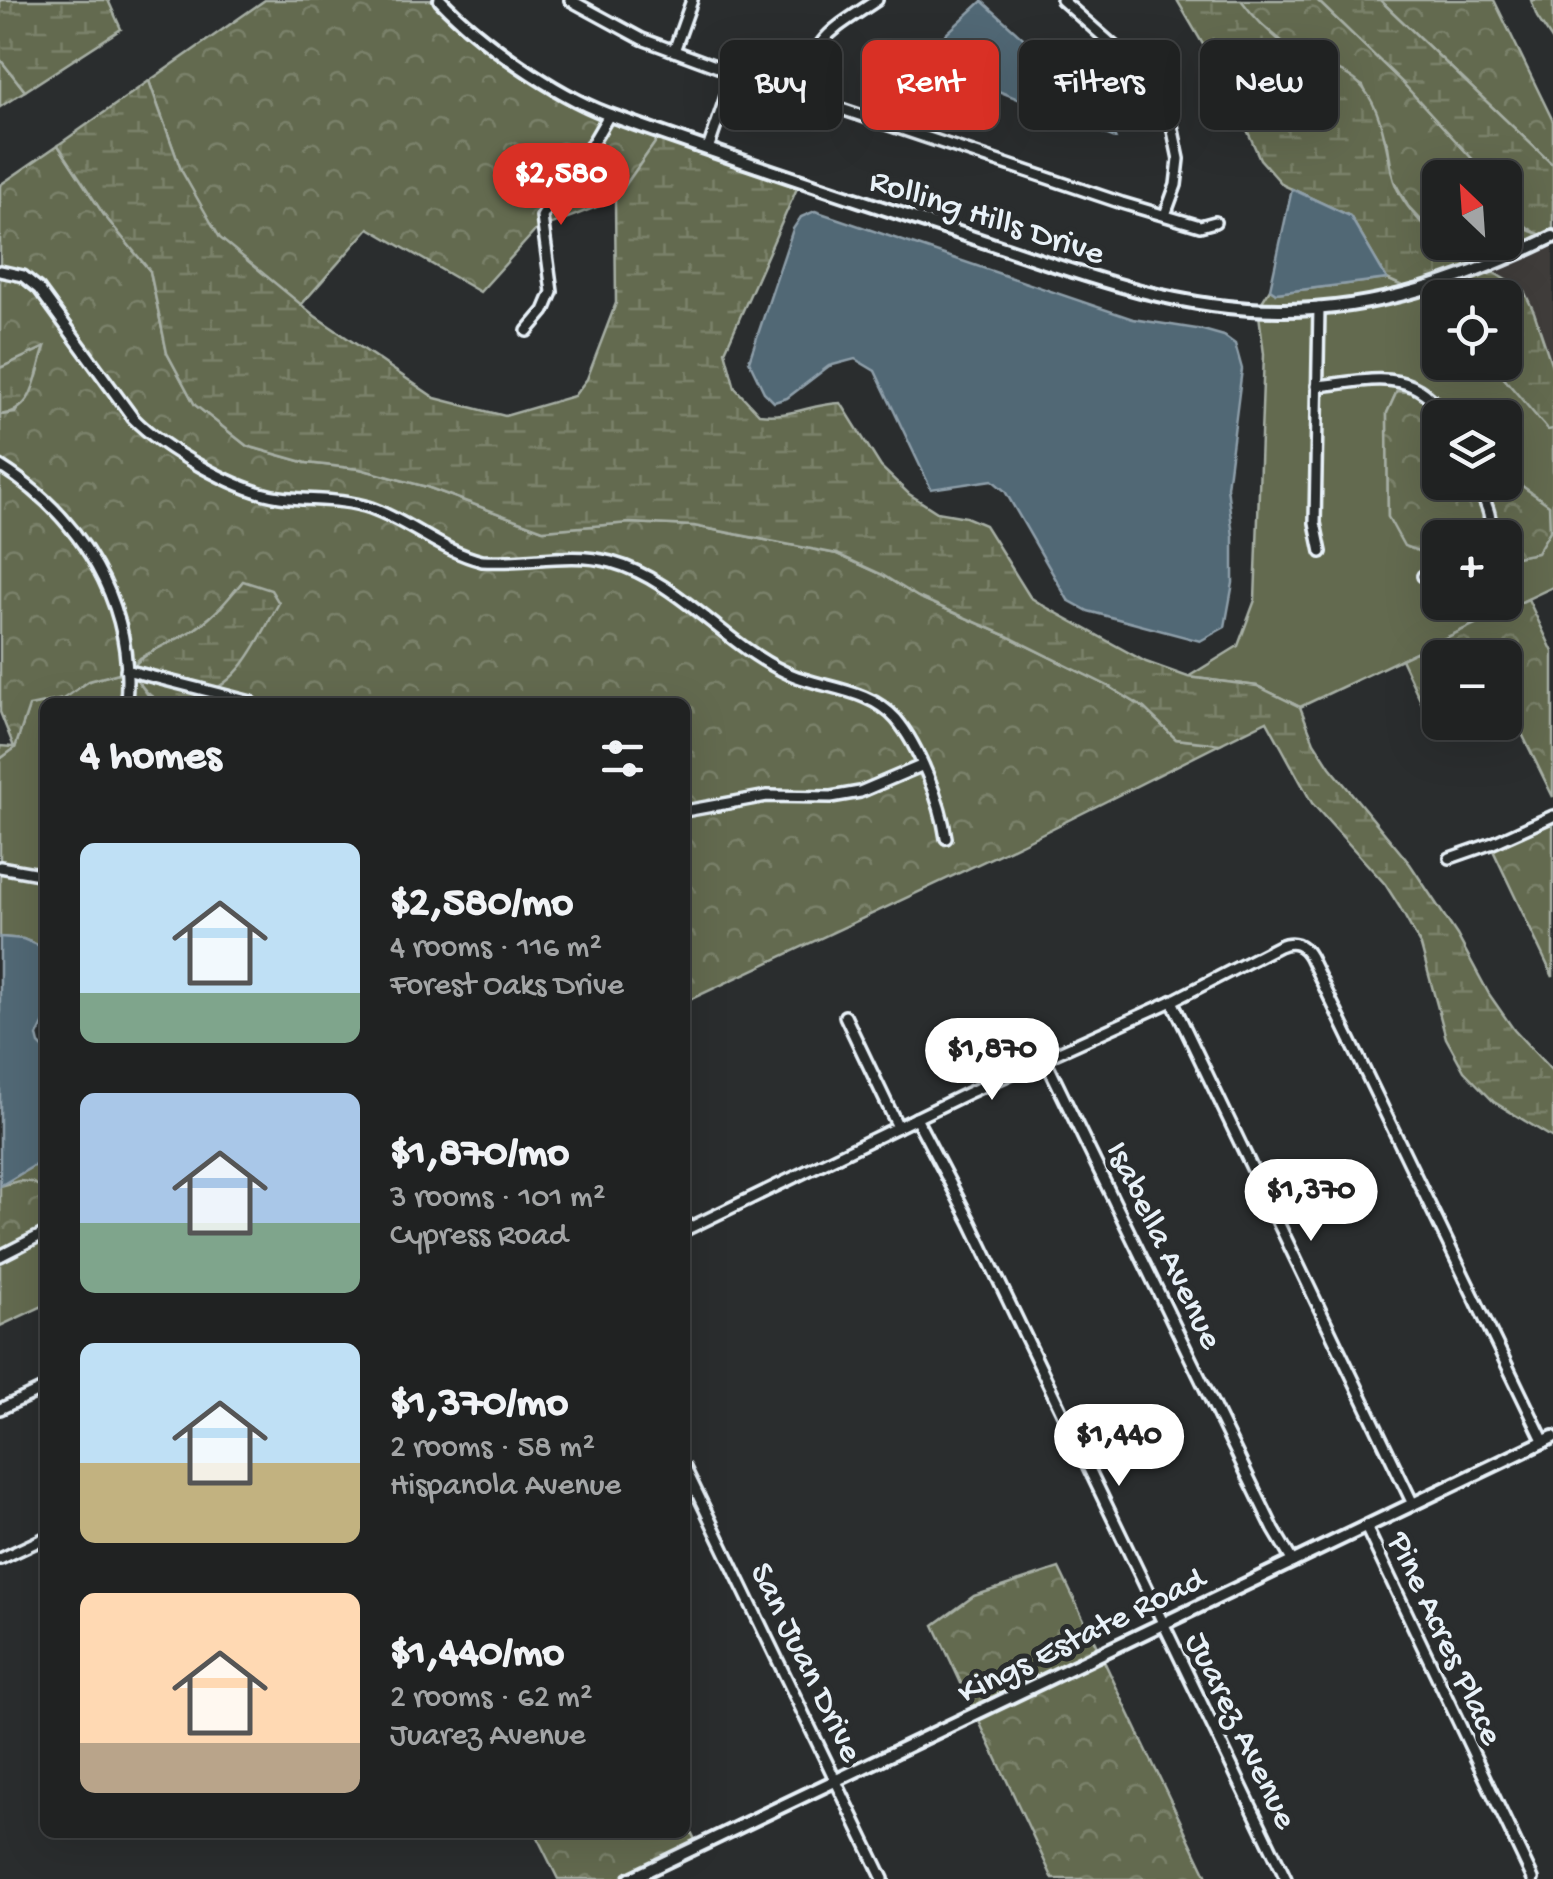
<!DOCTYPE html>
<html lang="en">
<head>
<meta charset="utf-8">
<style>
	:root { --surface:#202222; --page:#2d2f2f; --text:#f1f3f6; --muted:#a2a4a5; --line:#3d3f40; --accent:#d93025 }
	body { margin:0; font-family:"Gochi Hand",sans-serif; background:var(--page); color:var(--text); height:100vh; display:flex; flex-direction:column; font-size:38px; white-space:nowrap }
	* { box-sizing:border-box; margin:0 }
	p { font-size:32px; color:var(--muted) }
	.icon { flex:none; width:55px; height:55px; fill:none; stroke:currentColor; stroke-width:2; stroke-linecap:round; stroke-linejoin:round }
	.map { position:relative; flex:1; overflow:hidden }
	.side { position:absolute; left:40px; top:698px; width:650px; height:1140px; display:flex; flex-direction:column; background:var(--surface); border-radius:15px; box-shadow:0 10px 40px #0002,0 0 0 2px var(--line) }
	.side>* { flex:none }
	.banner { position:absolute; left:720px; top:40px; width:682px; height:90px; display:flex; gap:20px }
	.needle { width:65px; rotate:335deg }
	.tools { position:absolute; left:1422px; top:160px; display:grid; gap:20px }
	.tools a { display:grid; place-items:center; width:100px; height:100px; border-radius:15px; background:var(--surface); box-shadow:0 10px 40px #0002,0 0 0 2px var(--line); font-size:50px }
	.price { position:absolute; translate:-50% -85px; padding:0 22px; border-radius:35px; background:#fff; color:#222; font-size:32px; line-height:65px; filter:drop-shadow(0 2px 5px #0008) }
	.price::after { content:''; position:absolute; left:50%; top:60px; width:30px; height:22px; margin-left:-15px; background:inherit; clip-path:polygon(0 0,100% 0,50% 100%) }
	.price.active { background:var(--accent); color:#fff }
	ul { padding:0; list-style:none }
	li { display:flex; align-items:center; gap:30px; height:250px; padding:0 40px }
	li span { display:grid; place-items:center; flex:none; width:280px; height:200px; border-radius:15px; color:#555 }
	li>.icon { margin-inline-start:auto }
	span .icon { width:120px; height:120px; fill:#fffc; stroke-width:1 }
	li b { font-size:42px }
	h2 { display:flex; justify-content:space-between; align-items:center; height:120px; padding:0 40px; font-size:42px }
	.pill { padding:0 35px; border-radius:15px; background:var(--surface); box-shadow:0 10px 40px #0002,0 0 0 2px var(--line); font-size:35px; line-height:90px }
	.pill.active { background:var(--accent); color:#fff }
	.map>svg:first-child { display:block }
</style>
</head>
<body>
<div class="map">
<svg width="1553" height="1879" viewBox="0 0 1553 1879">
	<defs>
		<pattern id="forest-crowns" width="20" height="18" patternUnits="userSpaceOnUse" patternTransform="scale(2.5)"><rect width="20" height="18" fill="#646b50"/><path d="M2 6a3 3 0 1 1 6 0M12 15a3 3 0 1 1 6 0" fill="none" stroke="#7a816a"/></pattern>
		<pattern id="wetland-marsh" width="20" height="14" patternUnits="userSpaceOnUse" patternTransform="scale(2.5)"><rect width="20" height="14" fill="#646b50"/><path d="M1 5h8M5 5V1M11 12h8M15 12V8" fill="none" stroke="#7a816a"/></pattern>
	</defs>
	<rect width="100%" height="100%" fill="#2a2d2e"/>
	<filter id="ink" filterUnits="userSpaceOnUse"><feTurbulence type="fractalNoise" baseFrequency=".01" numOctaves="2"/><feDisplacementMap in="SourceGraphic" scale="20" xChannelSelector="R" yChannelSelector="G"/><feConvolveMatrix kernelMatrix="1 2 1 2 8 2 1 2 1" color-interpolation-filters="sRGB"/></filter>
	<g filter="url(#ink)">
		<polygon fill="#3f3c3b" points="1553,243 1553,369 1524,291 1491,271"/>
		<g fill="#646b50" stroke="#a6aea4" stroke-width="2.5" fill-rule="evenodd">
			<polygon points="1387,279 1409,289 1332,302 1260,305 1270,289 1276,293"/>
			<path d="M1428,295l12,3v64l51,1 57,66h5v158l-253,120 -43,-21 -69,-9 50,-31 17,-46 9,-246 -5,-39 99,-6zM1397,391l34,3 21,23 53,1v56l44,32 -12,47 -32,6v43h-65v-43l-52,-42 -1,-104z"/>
			<polygon points="130,670 148,695 160,702 46,702 63,699 89,681"/>
			<polygon points="45,703 45,948 23,939 0,937 0,759 15,748 29,706"/>
			<path d="M45,1159v30c-17,-9 -27,-8 -45,-3z"/>
			<polygon points="45,1229 45,1305 0,1326 0,1252"/>
		</g>
		<g fill="url(#forest-crowns)" stroke="#a6aea4" stroke-width="2.5">
			<path d="M265,0h168c67,70 141,98 226,137l-44,63 -79,30 -56,62 -111,-64 -68,77 -82,-67 -38,-68 -32,-89z"/>
			<polygon points="1241,0 1317,0 1401,81 1489,177 1440,178 1440,240 1408,206 1393,179 1388,146 1363,86 1294,51 1254,18"/>
			<polygon points="1380,0 1494,0 1553,121 1553,165"/>
			<polygon points="0,59 25,91 0,107"/>
			<polygon points="58,145 104,215 150,271 167,353 195,405 247,446 307,463 360,469 427,487 543,530 630,523 694,526 837,554 881,574 918,597 1005,635 1110,687 1144,708 1176,739 1220,744 1021,844 685,1002 685,702 220,702 215,693 243,581 219,610 195,629 140,658 130,670 89,681 63,699 29,706 15,748 0,759 0,746 14,747 0,712 0,415 15,413 37,376 44,349 0,368 0,185"/>
			<polygon points="1505,195 1525,229 1544,236 1478,265 1443,243 1505,242"/>
			<polygon points="1397,391 1431,394 1452,417 1440,418 1440,482 1505,482 1505,474 1549,505 1550,531 1537,553 1505,559 1505,538 1440,538 1440,559 1404,546 1388,517 1387,413"/>
			<polygon points="1528,599 1553,652 1553,797 1505,699 1505,658 1440,658 1440,701 1424,708 1401,659"/>
			<polygon points="1553,816 1553,977 1491,846"/>
			<polygon points="19,1181 31,1182 45,1189 45,1229 0,1251 0,1186"/>
			<polygon points="1059,1568 1098,1649 973,1709 934,1625 974,1596"/>
			<polygon points="1103,1659 1208,1879 1053,1879 978,1719"/>
			<polygon points="685,1819 696,1842 618,1879 558,1879 535,1833 685,1832"/>
		</g>
		<g fill="url(#wetland-marsh)" stroke="#a6aea4" stroke-width="2.5">
			<polygon points="0,0 108,0 121,29 25,91 0,59"/>
			<path d="M1177,0h64c15,20 34,39 55,52 20,13 53,17 67,36 19,23 23,58 29,86 8,36 55,77 86,91l-69,24 -22,-10 -37,-63 -67,-31 -23,-26 -32,-72z"/>
			<path d="M1317,0h63l173,165v66l-9,5c-26,-9 -39,-32 -39,-58l-16,-1 -88,-96z"/>
			<polygon points="1531,0 1553,0 1553,41 1537,17"/>
			<path d="M149,81l32,89 39,68 95,78 120,82 70,18 69,-20 13,-17 29,-76 -1,-103 44,-63 139,49 -73,165 10,37 24,26c32,4 51,-10 82,-11l40,64 28,27 28,18 29,5 19,8 45,72 14,9 102,56 42,15 69,9 43,21 14,35 16,25 80,97 47,71 32,59 25,36 39,42v66l-59,-36 -30,-31 -18,-33 -25,-92 -22,-40 -14,-22 -73,-81 -45,-82 -47,23 -44,-5 -32,-31 -34,-21 -105,-52 -87,-38 -37,-23 -44,-20 -143,-28 -64,-3 -87,7 -116,-43 -67,-18 -53,-6 -60,-17 -52,-41 -28,-52 -17,-82 -46,-56 -46,-70z"/>
			<polygon points="1491,271 1524,291 1534,312 1553,369 1553,429 1548,430 1491,363 1505,362 1505,298 1440,298 1428,295"/>
			<path d="M45,347c-11,29 -8,63 -45,68v-47z"/>
			<path d="M243,581l28,9 8,13c-22,39 -39,84 -86,95 -37,9 -42,2 -63,-28 18,-22 45,-27 68,-43 18,-13 31,-29 45,-46z"/>
		</g>
		<g fill="#516775" stroke="#8d9ea9" stroke-width="2.5">
			<polygon points="982,1 1101,108 1115,138 919,59"/>
			<polygon points="1292,189 1350,216 1387,279 1276,293 1270,289"/>
			<polygon points="815,211 1133,319 1203,330 1224,336 1235,344 1242,369 1227,487 1233,536 1233,583 1225,627 1200,641 1088,611 1068,600 1005,491 992,480 931,489 875,371 855,359 829,366 787,398 774,402 764,392 749,361 793,229 801,217"/>
			<polygon points="0,937 23,939 45,948 45,1020 37,1036 39,1044 45,1050 45,1159 0,1186"/>
		</g>
		<g fill="none" stroke-linecap="round" stroke-linejoin="round">
			<defs>
				<g id="minor">
					<polyline points="570,0 642,39 734,73 1122,203 1200,226 1215,222"/>
					<polyline points="1062,0 1159,86 1166,97 1179,159 1176,185 1165,215"/>
					<polyline points="674,51 692,0"/>
					<path d="M799,95c20,-62 26,-60 78,-95"/>
					<polyline points="708,149 734,73"/>
					<path d="M0,271l23,5 16,13 94,129c29,30 105,74 147,79 31,4 61,1 91,11 39,14 70,43 111,53 42,3 88,-10 129,1 67,18 112,81 174,110 35,17 83,15 111,47 23,27 45,84 50,119"/>
					<polyline points="1319,308 1315,523 1321,552"/>
					<polyline points="527,331 544,311 552,292 542,217 559,188 576,171 609,115"/>
					<path d="M1317,386c53,-5 97,-21 129,32"/>
					<path d="M0,466c81,51 135,138 126,236"/>
					<path d="M1476,482c8,18 19,36 13,56"/>
					<polyline points="1423,576 1440,574"/>
					<polyline points="126,670 251,702"/>
					<polyline points="685,811 767,796 831,797 860,792 921,766"/>
					<polyline points="1450,858 1493,843 1553,816"/>
					<polyline points="0,867 45,875"/>
					<polyline points="1172,1001 1413,1504"/>
					<polyline points="845,1016 898,1127"/>
					<polyline points="1044,1057 1274,1530 1293,1562"/>
					<polyline points="916,1118 971,1223 1286,1879"/>
					<path d="M685,1230l283,-137 204,-92 107,-55c14,-6 24,-2 31,11l234,485"/>
					<polyline points="0,1256 45,1233"/>
					<polyline points="0,1409 45,1388"/>
					<polyline points="685,1468 883,1879"/>
					<polyline points="1366,1527 1533,1879"/>
					<polyline points="0,1559 45,1538"/>
				</g>
				<g id="tertiary">
					<path d="M440,0c39,41 114,94 167,114 118,42 238,82 358,121 102,34 204,75 314,75 98,1 187,-31 274,-73"/>
					<polyline points="630,1879 1553,1437"/>
				</g>
			</defs>
			<use href="#minor" stroke="#e8f1f8" stroke-width="16"/>
			<use href="#tertiary" stroke="#e8f1f8" stroke-width="18"/>
			<use href="#minor" stroke="#2a2d2e" stroke-width="9"/>
			<use href="#tertiary" stroke="#2a2d2e" stroke-width="10"/>
		</g>
	</g>
	<g text-anchor="middle" stroke-width="10" stroke-linejoin="round" paint-order="stroke">
		<g font-size="35" fill="#e8f1f8" stroke="#2a2d2e">
			<text transform="translate(988 214) rotate(18)" y="12">Rolling Hills Drive</text>
			<text transform="translate(1167 1244) rotate(64)" y="12">Isabella Avenue</text>
			<text transform="translate(1080 1633) rotate(-26)" y="12">Kings Estate Road</text>
			<text transform="translate(1448 1637) rotate(65)" y="12">Pine Acres Place</text>
			<text transform="translate(809 1661) rotate(64)" y="12">San Juan Drive</text>
			<text transform="translate(1244 1729) rotate(64)" y="12">Juarez Avenue</text>
		</g>
	</g>
</svg>
<div class="tools">
<a><svg class="needle" viewBox="-14 -14 28 28"><path d="M0-13l5 13h-10z" fill="#e53935"/><path d="M0 13l5-13h-10z" fill="#a2a4a5"/></svg></a>
<a><svg class="icon" aria-label="locate" viewBox="0 0 24 24"><circle cx="12" cy="12" r="6"/><path d="M12 2v4M12 18v4M2 12h4M18 12h4"/></svg></a>
<a><svg class="icon" aria-label="layers" viewBox="0 0 24 24"><path d="M12 4l9 5-9 5-9-5zM3 14l9 5 9-5"/></svg></a>
<a>+</a>
<a>−</a>
</div>
<b class="price active" style="left:561px;top:228px">$2,580</b>
<b class="price" style="left:992px;top:1103px">$1,870</b>
<b class="price" style="left:1311px;top:1244px">$1,370</b>
<b class="price" style="left:1119px;top:1489px">$1,440</b>
<div class="banner">
<a class="pill">Buy</a>
<a class="pill active">Rent</a>
<a class="pill">Filters</a>
<a class="pill">New</a>
</div>
<section class="side">
<h2>4 homes<svg class="icon" aria-label="filters" viewBox="0 0 24 24"><path d="M4 7h16M4 17h16"/><circle cx="9" cy="7" r="2"/><circle cx="15" cy="17" r="2"/></svg></h2>
<ul>
<li><span style="background:linear-gradient(#bfe0f5 75%,#7fa58c 0)"><svg class="icon" aria-label="home" viewBox="0 0 24 24"><path d="M3 11l9-7 9 7M6 9v11h12V9"/></svg></span><div><b>$2,580/mo</b><p>4 rooms · 116 m²</p><p>Forest Oaks Drive</p></div></li>
<li><span style="background:linear-gradient(#a9c7e8 65%,#7fa58c 0)"><svg class="icon" aria-label="home" viewBox="0 0 24 24"><path d="M3 11l9-7 9 7M6 9v11h12V9"/></svg></span><div><b>$1,870/mo</b><p>3 rooms · 101 m²</p><p>Cypress Road</p></div></li>
<li><span style="background:linear-gradient(#bfe0f5 60%,#c2b280 0)"><svg class="icon" aria-label="home" viewBox="0 0 24 24"><path d="M3 11l9-7 9 7M6 9v11h12V9"/></svg></span><div><b>$1,370/mo</b><p>2 rooms · 58 m²</p><p>Hispanola Avenue</p></div></li>
<li><span style="background:linear-gradient(#ffd9b3 75%,#b9a48a 0)"><svg class="icon" aria-label="home" viewBox="0 0 24 24"><path d="M3 11l9-7 9 7M6 9v11h12V9"/></svg></span><div><b>$1,440/mo</b><p>2 rooms · 62 m²</p><p>Juarez Avenue</p></div></li>
</ul>
</section>
</div>
</body>
</html>
